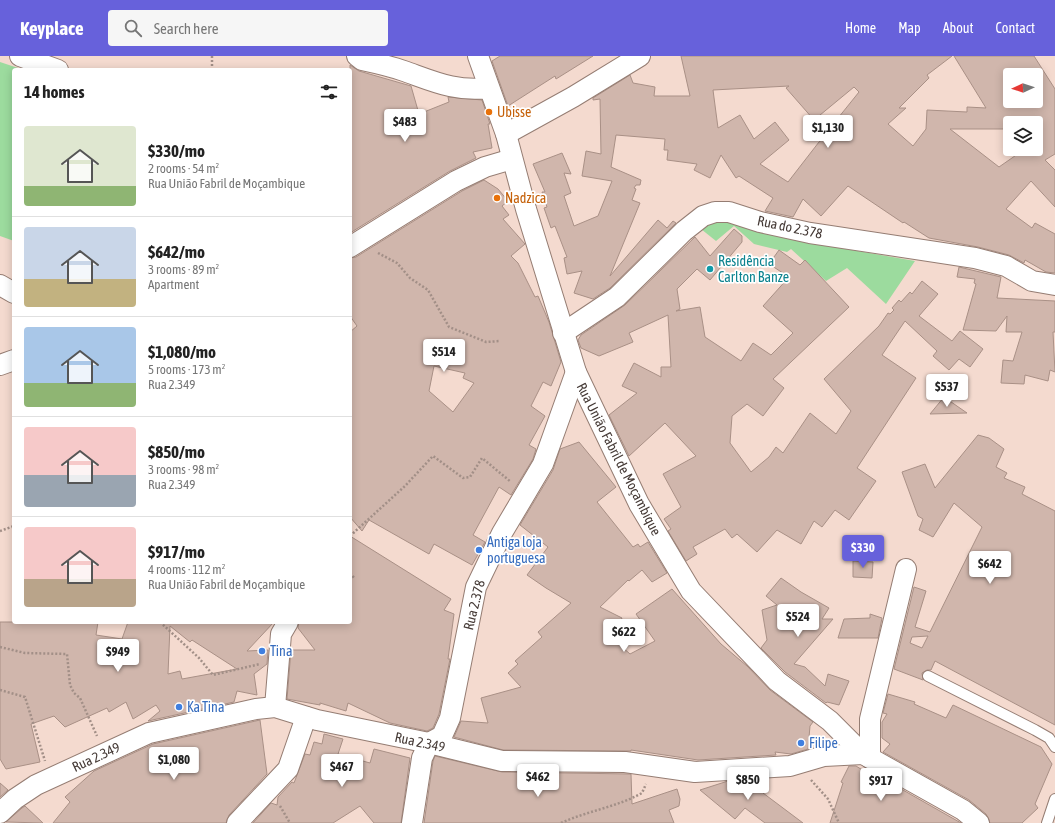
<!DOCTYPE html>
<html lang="en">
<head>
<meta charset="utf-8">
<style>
	:root { --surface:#fff; --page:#f6f6f6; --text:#222; --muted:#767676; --line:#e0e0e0; --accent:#6761db }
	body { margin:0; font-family:"Asap Condensed",sans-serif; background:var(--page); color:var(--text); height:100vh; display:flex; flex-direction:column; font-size:15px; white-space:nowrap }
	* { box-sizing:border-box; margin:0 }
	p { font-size:13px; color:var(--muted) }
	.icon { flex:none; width:22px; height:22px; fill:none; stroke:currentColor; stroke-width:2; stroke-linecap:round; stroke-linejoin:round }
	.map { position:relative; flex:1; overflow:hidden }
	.sheet { position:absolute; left:12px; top:12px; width:340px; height:556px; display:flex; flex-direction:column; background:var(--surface); border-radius:4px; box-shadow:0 2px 10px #0003 }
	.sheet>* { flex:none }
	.needle { width:26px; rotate:267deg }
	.fabs { position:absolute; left:1003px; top:12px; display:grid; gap:8px }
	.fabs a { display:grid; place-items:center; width:40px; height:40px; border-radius:4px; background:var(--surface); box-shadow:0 2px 10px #0003; font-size:20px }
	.price { position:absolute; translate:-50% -34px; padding:0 9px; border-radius:4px; background:#fff; color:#222; font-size:13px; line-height:26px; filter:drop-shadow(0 1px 2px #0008) }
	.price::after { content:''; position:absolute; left:50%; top:24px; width:12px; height:9px; margin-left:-6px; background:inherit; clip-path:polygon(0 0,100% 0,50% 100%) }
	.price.current { background:var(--accent); color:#fff }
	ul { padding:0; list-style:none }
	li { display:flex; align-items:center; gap:12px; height:100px; padding:0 12px }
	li+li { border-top:1px solid var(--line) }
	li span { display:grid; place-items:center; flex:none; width:112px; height:80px; border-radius:4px; color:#555 }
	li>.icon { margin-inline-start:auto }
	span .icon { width:48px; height:48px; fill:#fffc; stroke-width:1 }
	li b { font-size:17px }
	h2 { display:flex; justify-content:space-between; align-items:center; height:48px; padding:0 12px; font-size:17px }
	header { display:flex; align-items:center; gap:24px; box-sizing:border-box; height:56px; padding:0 20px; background:var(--accent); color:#fff }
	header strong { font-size:19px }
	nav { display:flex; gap:22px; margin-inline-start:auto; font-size:14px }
	.search { width:280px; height:36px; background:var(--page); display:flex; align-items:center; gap:10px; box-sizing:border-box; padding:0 14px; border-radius:4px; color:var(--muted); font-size:15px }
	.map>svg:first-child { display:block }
</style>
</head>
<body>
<header>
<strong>Keyplace</strong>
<div class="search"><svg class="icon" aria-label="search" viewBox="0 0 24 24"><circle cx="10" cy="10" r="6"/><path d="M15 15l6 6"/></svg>Search here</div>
<nav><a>Home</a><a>Map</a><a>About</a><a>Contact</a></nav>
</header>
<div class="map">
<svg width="1055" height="767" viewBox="0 0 1055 767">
	<rect width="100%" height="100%" fill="#f4dacf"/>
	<g fill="#9cdb9e">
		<polygon points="0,6 24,14 14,14 14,185 0,180"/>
		<polygon points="714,158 812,187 915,205 886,248 847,212 826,225 791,193 787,196 754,188 734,170 716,185 696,169"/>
	</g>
	<g fill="#d0b6ac" stroke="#a99086" fill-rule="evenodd">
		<polygon points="500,0 593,0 556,23 555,20 508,50 492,5"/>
		<path d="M681,0h271l-25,19 2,3 -30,30h7l-18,16 25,22 13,-17 1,-19 40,2v-5l19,1 -32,-52h80l21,33v65l-10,6 10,10v37l-24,-26 -25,28 26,19 3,-5 20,11v39l-9,-1 -21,-12 -1,3 -15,-8 -31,-8 -49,-9 -25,-16 -1,1 -55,-37 -27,30 -18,-17 -10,18 -28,-6 8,-13 -34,-22 -3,2 -15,-23 -11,23 -16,-8 3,-6 -30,-4 1,-10h-4l1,-11 -49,-4 -5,32 30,13 -1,5h-4l-2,3 2,1 -4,11 8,3 -30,73 48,-56 9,8 6,-7 3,2 -66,65 -17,11 -19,-6 8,-22 -15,3 -3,-16 3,-1 -12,-31 -4,2 -7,-20 3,-1 -5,-15h3l-12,-28 29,-11 9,21 -7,-1 7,20 -7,3 10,30 24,-10 14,-35 -30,-5 4,-25 15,3 -1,-55 -7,1v-2l37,-23 3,8 22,4 -1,9h36zM1010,19h26v26h-26zM789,30l-3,2 28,32 40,-33 5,5 -33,41 2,2 -9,7 -31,40 -28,-18 29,-24 -14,-18 -21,17 -14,-24 -22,13 -5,-38zM1010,67h26v26h-16l2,2 -23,16 -49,-38h56l4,6z"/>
		<polygon points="350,9 359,15 411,30 419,58 449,46 448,41 482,44 490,68 488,68 492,92 473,96 476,102 450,115 350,177"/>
		<path d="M484,124l14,9 10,12 -6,5 7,9 -6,4 22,25 -14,12 7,7 17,34 3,-1 11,26 12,40 -10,24 -8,-4 -12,24 14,10 -16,29 7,4 -3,10 -22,36 -12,-8 -26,48 12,7 -13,23 -38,-21 -5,10 -60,-34 -7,11 -12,-14v-185l7,-6 -7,-10v-58l6,-1 106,-66zM434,310l31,7 -2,5 11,5 -21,29 -24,-21z"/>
		<polygon points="734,173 742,180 742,186 710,224 697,213 677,233 680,253 676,255 700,251 705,281 741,305 753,287 771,299 793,277 763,250 789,221 769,208 779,194 800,209 805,204 849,251 773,323 784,332 763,360 747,348 732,360 730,387 751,416 769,401 776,391 783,397 810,357 836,378 851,355 824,323 879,270 888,257 890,258 894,254 892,252 899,244 901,246 910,236 912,238 922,225 938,238 919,260 952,285 960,275 983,293 970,311 959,303 949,314 933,300 937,295 905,265 882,299 916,322 857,412 876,425 849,464 835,454 822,471 814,465 801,488 777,474 757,496 737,478 732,482 725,473 693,491 697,498 686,505 668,475 671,473 664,463 681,451 663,418 696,400 665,367 629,400 609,359 637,337 622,330 634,307 661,321 661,311 671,311 668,259 629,277 633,286 599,300 581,292 578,284 581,279 625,249 695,181 710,200"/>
		<polygon points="959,211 1001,221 997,242 1055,245 1055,276 1053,276 1055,316 1050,314 1048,325 1025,319 1024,328 1001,327 1003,304 1013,305 1022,276 1006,276 1007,260 996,275 963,274 976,228 974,227 975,223 957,221"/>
		<polygon points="944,341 967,357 930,358"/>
		<path d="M978,379l11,3 15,11 -8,18 11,6 -3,5 21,9 -3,7 33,17v214l-120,-64 -4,9h-4l-5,3 1,7 -29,-11 20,-82 12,4 -11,36 15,5 52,-105 -28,-24 -21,34 -14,-7 4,-11 -5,-3 -16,-44 23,-8 10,24zM928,580l-6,12 -12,-5 2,-6z"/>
		<polygon points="579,386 616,431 597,446 633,491 638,488 640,491 648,486 667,517 652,526 642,514 629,525 628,524 600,551 622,562 612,582 630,598 655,585 636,558 672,533 721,588 747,610 770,634 813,666 810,670 808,693 791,698 775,696 776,699 698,704 631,694 631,695 503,694 454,681 461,665 488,667 481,642 521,631 508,617 518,608 515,605 542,581 538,576 571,547 546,532 527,519 548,491 520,469 553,414 560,393"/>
		<polygon points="350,480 451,543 444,554 454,558 448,603 450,603 439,658 433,672 427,675 390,667 348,647 346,655 320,647 320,649 287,643 291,594 315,594 298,572 299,566 350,566"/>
		<polygon points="853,505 873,506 872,522 853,521"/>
		<polygon points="781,522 801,536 829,552 822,563 833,563 794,608 805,611 825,630 828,618 849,625 839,649 827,646 826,647 785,616 761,592 767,584 762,554 777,549 766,540"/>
		<polygon points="870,558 882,562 878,582 838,582 844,563 870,562"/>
		<path d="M0,566h98l-2,13 26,4 6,-17h146l-27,29 21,-1 -1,14 -13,10 3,21 -20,-4 -3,11 -86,19 12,-10 -4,-6 -23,14 -7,-17 -17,10 -2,-4 -42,19 -11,-11 -23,8 9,38 -34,7 -6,-10zM170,570l20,16 2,-2 45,29 -55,10 -2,-8 -12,3z"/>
		<polygon points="888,638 915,646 914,648 946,662 953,649 1041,691 1052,708 1035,748 1038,752 1022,767 990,767 986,758 969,744 883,696 890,688 882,682 882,666 887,658 883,657"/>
		<polygon points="260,664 267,718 229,759 226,767 53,767 70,746 65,741 94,715 153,688"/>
		<polygon points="324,678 343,683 338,698 370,707 374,693 410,702 401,767 374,767 360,750 333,767 253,767 271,747 277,749 278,741 292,726 294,727 305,698 310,699 314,686 322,688"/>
		<polygon points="435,700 502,716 631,718 632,748 677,733 680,743 679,750 669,754 674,767 424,767 433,705"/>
		<polygon points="849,710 856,710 864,715 866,713 961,767 830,767 843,727 841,726"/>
		<polygon points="753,724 766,734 763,737 803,767 765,767 745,752 735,763 700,734 728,725"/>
		<polygon points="0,727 8,734 0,741"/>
		<polygon points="25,750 43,767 6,766 22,752"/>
	</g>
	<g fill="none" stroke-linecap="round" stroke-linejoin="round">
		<defs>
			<g id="service">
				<polyline points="928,620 1035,674 1049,682 1055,691"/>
				<polyline points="1047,767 1055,743"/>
			</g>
			<g id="minor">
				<polyline points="20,0 58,14"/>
				<path d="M357,0l5,4c14,3 28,6 42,11 31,11 52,21 85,17"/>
				<polyline points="478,0 506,78 526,153 576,316 639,448 691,535 777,625 830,665 863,698 963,754 979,767"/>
				<polyline points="506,78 573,41 640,0"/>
				<polyline points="350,191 456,125 485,111 512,103"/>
				<polyline points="0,229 14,237"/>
				<polyline points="563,277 617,241 684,175 703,160 715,156 729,156 760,166 810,177 975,202 1006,210 1032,225 1055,229"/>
				<polyline points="0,309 14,304"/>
				<polyline points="275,651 281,578 288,566"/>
				<polyline points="870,702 870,663 906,513"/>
				<polyline points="0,757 15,743 36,729 149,677 256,653 275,651 317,664 429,687 502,705 625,706 695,716 790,710 824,700 863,698"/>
				<polyline points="237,767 288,713 306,661"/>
				<polyline points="412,767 422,702 429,687 442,680 450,662 476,531 502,477 543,408 576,316"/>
			</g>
		</defs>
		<use href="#service" stroke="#957d73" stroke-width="12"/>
		<use href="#minor" stroke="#957d73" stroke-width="22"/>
		<g stroke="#a28f87" stroke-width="2.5" stroke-dasharray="2 2" stroke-linecap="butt">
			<polyline points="212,0 212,14"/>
			<polyline points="378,197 397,207 410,222 428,234 449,271 486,286 500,285"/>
			<polyline points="0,475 14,470"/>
			<polyline points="350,480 405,430 433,400 463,422 470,421 482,402 511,426"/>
			<polyline points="350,517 355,523"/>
			<polyline points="160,566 199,602 213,619 260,608"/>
			<polyline points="0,591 25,597 67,598 70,629 74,637 80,642 97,680"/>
			<polyline points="0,634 25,641 45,705"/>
			<polyline points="811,724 828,743 839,767"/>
			<polyline points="280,750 290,767"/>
			<path d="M561,767c26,-12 56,-16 81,-30l4,-9"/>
		</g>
		<use href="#service" stroke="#fff" stroke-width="10"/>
		<use href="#minor" stroke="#fff" stroke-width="20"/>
	</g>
	<g fill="#e8710a" stroke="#fff" stroke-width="1.5">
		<circle cx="489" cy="56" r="4"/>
		<circle cx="497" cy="142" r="4"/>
	</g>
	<circle fill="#0f9aa8" stroke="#fff" stroke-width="1.5" cx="710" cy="213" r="4"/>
	<g fill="#3f7fe0" stroke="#fff" stroke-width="1.5">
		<circle cx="479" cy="494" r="4"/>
		<circle cx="262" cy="595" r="4"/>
		<circle cx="179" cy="651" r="4"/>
		<circle cx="801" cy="687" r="4"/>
	</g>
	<g text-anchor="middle" stroke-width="3.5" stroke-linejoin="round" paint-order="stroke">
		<g font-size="14" fill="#c56008" stroke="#fff" text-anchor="start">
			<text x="497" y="61">Ubisse</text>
			<text x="505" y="147">Nadzica</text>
		</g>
		<g font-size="14" fill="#453a36" stroke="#fff">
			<text transform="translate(790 171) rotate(12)" y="5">Rua do 2.378</text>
			<text transform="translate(619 403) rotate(63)" y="5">Rua União Fabril de Moçambique</text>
			<text transform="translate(474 549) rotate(-76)" y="5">Rua 2.378</text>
			<text transform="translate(420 686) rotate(12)" y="5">Rua 2.349</text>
			<text transform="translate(96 701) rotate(-25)" y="5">Rua 2.349</text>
		</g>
		<g font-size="14" fill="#0d838f" stroke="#fff" text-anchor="start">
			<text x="718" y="210">Residência<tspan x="718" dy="16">Carlton Banze</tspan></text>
		</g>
		<g font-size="14" fill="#366cbe" stroke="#fff" text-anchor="start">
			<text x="487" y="491">Antiga loja<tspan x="487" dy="16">portuguesa</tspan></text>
			<text x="270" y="600">Tina</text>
			<text x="187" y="656">Ka Tina</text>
			<text x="809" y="692">Filipe</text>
		</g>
	</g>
</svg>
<div class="fabs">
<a><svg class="needle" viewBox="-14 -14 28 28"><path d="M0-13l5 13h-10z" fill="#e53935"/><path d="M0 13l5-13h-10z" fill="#767676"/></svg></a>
<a><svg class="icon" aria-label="layers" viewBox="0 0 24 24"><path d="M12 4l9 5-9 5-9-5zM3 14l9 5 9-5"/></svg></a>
</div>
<b class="price" style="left:405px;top:87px">$483</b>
<b class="price" style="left:828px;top:93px">$1,130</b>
<b class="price" style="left:444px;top:317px">$514</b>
<b class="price" style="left:947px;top:352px">$537</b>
<b class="price current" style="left:863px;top:513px">$330</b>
<b class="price" style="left:990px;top:529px">$642</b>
<b class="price" style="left:798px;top:582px">$524</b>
<b class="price" style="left:624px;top:597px">$622</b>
<b class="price" style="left:118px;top:617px">$949</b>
<b class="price" style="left:174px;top:725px">$1,080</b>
<b class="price" style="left:342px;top:732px">$467</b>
<b class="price" style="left:538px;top:742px">$462</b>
<b class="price" style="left:748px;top:745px">$850</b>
<b class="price" style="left:881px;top:746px">$917</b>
<section class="sheet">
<h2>14 homes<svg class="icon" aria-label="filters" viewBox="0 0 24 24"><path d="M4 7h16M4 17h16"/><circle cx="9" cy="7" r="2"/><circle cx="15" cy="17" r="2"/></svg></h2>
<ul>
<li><span style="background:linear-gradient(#dfe7d0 75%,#8fb573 0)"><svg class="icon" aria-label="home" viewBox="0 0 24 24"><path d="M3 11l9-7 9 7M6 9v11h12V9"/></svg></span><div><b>$330/mo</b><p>2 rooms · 54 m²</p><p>Rua União Fabril de Moçambique</p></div></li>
<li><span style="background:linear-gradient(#c9d6e8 65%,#c2b280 0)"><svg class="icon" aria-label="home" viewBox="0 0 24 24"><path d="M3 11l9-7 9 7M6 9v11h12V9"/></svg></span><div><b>$642/mo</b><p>3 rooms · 89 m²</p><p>Apartment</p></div></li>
<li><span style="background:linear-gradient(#a9c7e8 70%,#8fb573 0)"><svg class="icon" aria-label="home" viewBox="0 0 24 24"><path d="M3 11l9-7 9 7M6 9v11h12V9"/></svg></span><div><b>$1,080/mo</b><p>5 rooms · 173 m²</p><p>Rua 2.349</p></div></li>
<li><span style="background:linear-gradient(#f6c9c9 60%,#9aa5b1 0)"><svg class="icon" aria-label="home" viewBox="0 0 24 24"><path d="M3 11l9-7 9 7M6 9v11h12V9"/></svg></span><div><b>$850/mo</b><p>3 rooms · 98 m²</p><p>Rua 2.349</p></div></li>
<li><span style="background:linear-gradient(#f6c9c9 65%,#b9a48a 0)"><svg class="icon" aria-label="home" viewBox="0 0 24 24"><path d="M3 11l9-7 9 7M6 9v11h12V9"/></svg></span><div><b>$917/mo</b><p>4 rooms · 112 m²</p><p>Rua União Fabril de Moçambique</p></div></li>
</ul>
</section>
</div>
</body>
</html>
